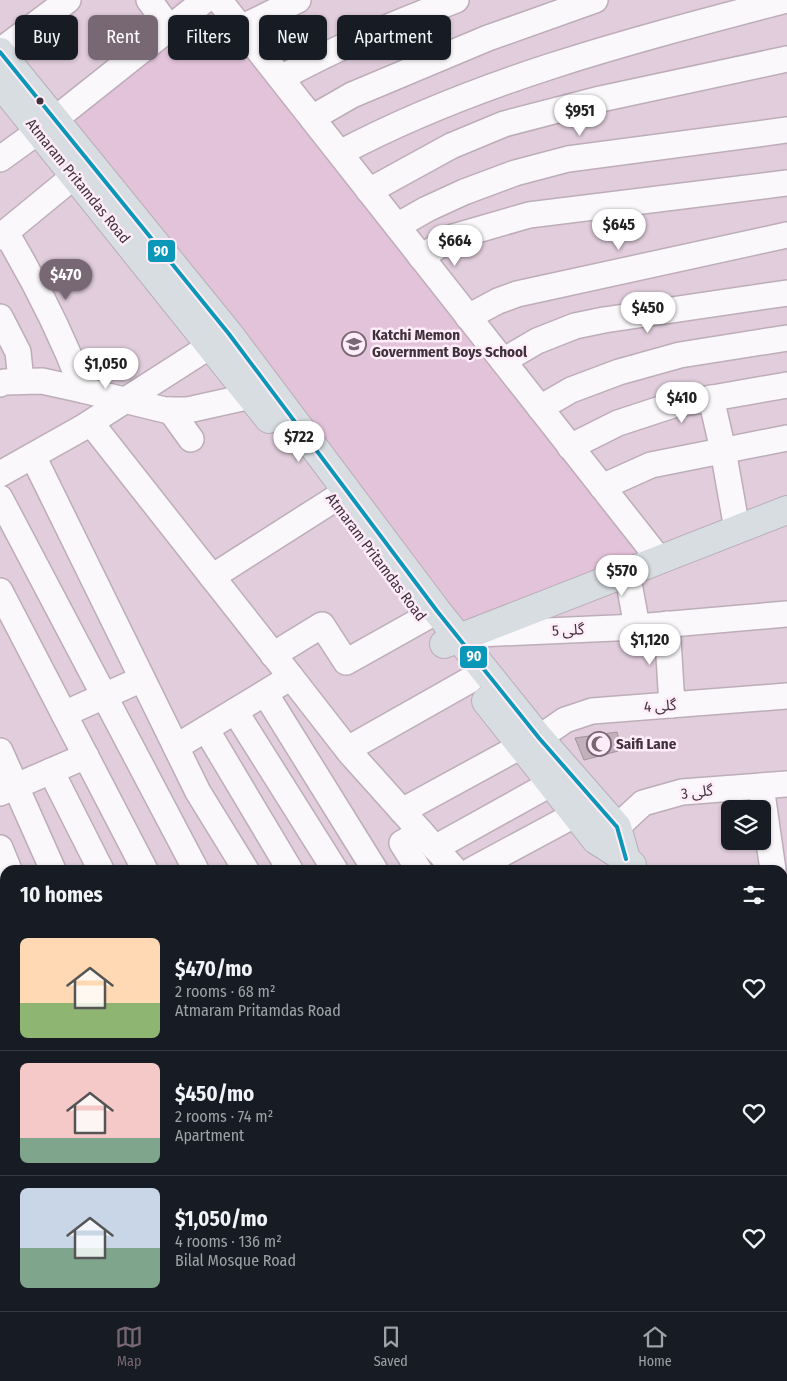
<!DOCTYPE html>
<html lang="en">
<head>
<meta charset="utf-8">
<style>
	:root { --surface:#171b24; --page:#242831; --text:#f1f3f6; --muted:#9ea1a6; --line:#363941; --accent:#786874 }
	body { margin:0; font-family:"Fira Sans Condensed","Noto Sans Arabic",sans-serif; background:var(--page); color:var(--text); height:100vh; display:flex; flex-direction:column; font-size:19px; white-space:nowrap }
	* { box-sizing:border-box; margin:0 }
	p { font-size:16px; color:var(--muted) }
	.icon { flex:none; width:28px; height:28px; fill:none; stroke:currentColor; stroke-width:2; stroke-linecap:round; stroke-linejoin:round }
	.map { position:relative; flex:1; overflow:hidden }
	.drawer { position:absolute; left:0px; top:865px; width:788px; height:446px; display:flex; flex-direction:column; background:var(--surface); border-radius:15px 15px 0 0; box-shadow:0 1px 4px #0004 }
	.drawer>* { flex:none }
	.guide { position:absolute; left:15px; top:15px; width:500px; height:45px; display:flex; gap:10px }
	.controls { position:absolute; left:721px; top:800px; display:grid; gap:10px }
	.controls a { display:grid; place-items:center; width:50px; height:50px; border-radius:8px; background:var(--surface); box-shadow:0 1px 4px #0004; font-size:25px }
	.price { position:absolute; translate:-50% -42px; padding:0 11px; border-radius:18px; background:#fff; color:#222; font-size:16px; line-height:32px; filter:drop-shadow(0 1px 2px #0008) }
	.price::after { content:''; position:absolute; left:50%; top:30px; width:15px; height:11px; margin-left:-8px; background:inherit; clip-path:polygon(0 0,100% 0,50% 100%) }
	.price.selected { background:var(--accent); color:#fff }
	ul { padding:0; list-style:none }
	li { display:flex; align-items:center; gap:15px; height:125px; padding:0 20px }
	li+li { border-top:1px solid var(--line) }
	li span { display:grid; place-items:center; flex:none; width:140px; height:100px; border-radius:8px; color:#555 }
	li>.icon { margin-inline-start:auto }
	span .icon { width:60px; height:60px; fill:#fffc; stroke-width:1 }
	li b { font-size:21px }
	h2 { display:flex; justify-content:space-between; align-items:center; height:60px; padding:0 20px; font-size:21px }
	.tag { padding:0 18px; border-radius:8px; background:var(--surface); box-shadow:0 1px 4px #0004; font-size:18px; line-height:45px }
	.tag.selected { background:var(--accent); color:#fff }
	.dock { display:flex; justify-content:space-around; align-items:center; height:70px; border-top:1px solid var(--line); background:var(--surface); font-size:14px; color:var(--muted) }
	.dock a { display:grid; justify-items:center; gap:2px }
	.dock .selected { color:var(--accent) }
	.map>svg:first-child { display:block }
</style>
</head>
<body>
<div class="map">
<svg width="787" height="1311" viewBox="0 0 787 1311">
	<rect width="100%" height="100%" fill="#e1cddc"/>
	<polygon fill="#e3c3da" points="179,0 217,0 659,559 456,642 48,128"/>
	<polygon fill="#c2b1ba" stroke="#a4949d" points="617,732 622,750 584,760 575,738"/>
	<g fill="none" stroke-linecap="round" stroke-linejoin="round">
		<defs>
			<g id="minor">
				<polyline points="149,0 170,29"/>
				<polyline points="219,0 659,559"/>
				<polyline points="241,28 298,0"/>
				<polyline points="0,51 68,0"/>
				<path d="M281,78c56,-31 115,-55 175,-78"/>
				<polyline points="312,118 352,95 488,38 595,0"/>
				<path d="M340,153c140,-74 294,-113 446,-153"/>
				<polyline points="0,159 54,120 205,0"/>
				<polyline points="369,191 451,146 504,124 596,100 787,59"/>
				<polyline points="397,226 427,209 464,192 515,173 568,159 787,130"/>
				<path d="M6,233c30,50 56,102 77,157"/>
				<polyline points="0,237 90,163"/>
				<polyline points="421,257 453,237 529,215 787,183"/>
				<polyline points="0,317 18,352 21,381"/>
				<polyline points="468,317 498,301 517,294 787,235"/>
				<polyline points="503,361 537,341 575,326 604,320 787,293"/>
				<polyline points="0,384 4,382 42,381 83,390 165,410 188,410 269,392"/>
				<polyline points="711,398 723,450 737,529"/>
				<polyline points="540,408 571,390 619,372 680,355 787,338"/>
				<polyline points="170,410 191,439"/>
				<polyline points="91,423 291,677 176,747"/>
				<polyline points="570,447 618,423 673,405 787,385"/>
				<polyline points="33,456 198,792 246,870"/>
				<polyline points="0,474 82,428 227,335"/>
				<polyline points="602,487 651,465 787,438"/>
				<polyline points="0,498 196,870"/>
				<polyline points="627,572 637,627"/>
				<polyline points="212,577 347,491"/>
				<polyline points="0,591 145,870"/>
				<polyline points="667,624 672,705"/>
				<polyline points="478,634 637,627 787,614"/>
				<polyline points="273,655 322,625 346,662 437,611"/>
				<polyline points="291,677 351,754 455,870"/>
				<polyline points="265,693 375,870"/>
				<polyline points="235,711 335,870"/>
				<polyline points="64,714 142,679"/>
				<polyline points="206,729 290,870"/>
				<polyline points="539,738 565,720 592,711 787,696"/>
				<polyline points="348,749 470,680"/>
				<polyline points="0,751 53,870"/>
				<polyline points="51,771 101,870"/>
				<polyline points="761,786 773,870"/>
				<polyline points="0,793 86,756"/>
				<polyline points="402,811 521,746"/>
				<polyline points="617,827 643,803 682,792 787,784"/>
				<polyline points="0,848 9,870"/>
				<polyline points="435,848 550,784"/>
				<polyline points="419,870 402,843 421,832"/>
				<polyline points="472,870 576,814"/>
				<polyline points="0,952 5,963"/>
				<polyline points="782,962 787,961"/>
				<polyline points="0,1060 5,1058"/>
				<polyline points="0,1101 5,1112"/>
				<polyline points="782,1148 787,1146"/>
				<polyline points="782,1212 787,1210"/>
				<polyline points="0,1269 5,1281"/>
				<polyline points="782,1273 787,1271"/>
				<polyline points="16,1306 18,1311"/>
				<polyline points="94,1306 96,1311"/>
				<polyline points="154,1306 156,1311"/>
				<polyline points="199,1306 201,1311"/>
				<polyline points="246,1306 248,1311"/>
				<polyline points="388,1306 390,1311"/>
				<polyline points="459,1306 460,1311"/>
				<polyline points="535,1306 537,1311"/>
				<polyline points="635,1306 637,1311"/>
				<polyline points="306,1311 315,1306"/>
				<polyline points="685,1311 697,1306"/>
			</g>
			<g id="major">
				<polyline points="0,52 229,334 437,611 539,738 617,827 626,859"/>
				<polyline points="0,83 269,419"/>
				<polyline points="444,644 787,510"/>
				<polyline points="486,701 596,840 626,859 632,865"/>
				<polyline points="782,1063 787,1069"/>
			</g>
		</defs>
		<use href="#minor" stroke="#bdadb9" stroke-width="28"/>
		<use href="#major" stroke="#b9aeb6" stroke-width="30"/>
		<use href="#minor" stroke="#faf8fa" stroke-width="25"/>
		<use href="#major" stroke="#d8dde1" stroke-width="28"/>
		<defs>
			<polyline id="bus-1" points="0,52 229,334 437,611 539,738 617,827 626,859"/>
		</defs>
		<use href="#bus-1" stroke="#ffecf9" stroke-width="8"/>
		<use href="#bus-1" stroke="#0a97b8" stroke-width="4"/>
	</g>
	<defs>
		<symbol id="school-ring" viewBox="-11 -11 22 22"><circle r="9.5" fill="#ffecf9" stroke="#786874" stroke-width="1.5"/><path d="M0-5L7-2L0 1L-7-2ZM-4 1L0 2.5L4 1V4Q0 6-4 4Z" fill="#786874"/></symbol>
		<symbol id="mosque-ring" viewBox="-11 -11 22 22"><circle r="9.5" fill="#ffecf9" stroke="#786874" stroke-width="1.5"/><path d="M3.5-4.9A6 6 0 1 0 3.5 4.9A5 5 0 1 1 3.5-4.9Z" fill="#786874"/></symbol>
	</defs>
	<g fill-rule="evenodd">
		<use href="#school-ring" x="340" y="330" width="28" height="28"/>
		<use href="#mosque-ring" x="585" y="730" width="28" height="28"/>
	</g>
	<circle fill="#40323c" stroke="#ffecf9" stroke-width="2" cx="40" cy="101" r="4.5"/>
	<g text-anchor="middle" stroke-width="5" stroke-linejoin="round" paint-order="stroke">
		<g font-size="15" fill="#40323c" stroke="#ffecf9">
			<text transform="translate(78 181) rotate(51)" y="5">Atmaram Pritamdas Road</text>
			<text transform="translate(376 557) rotate(53)" y="5">Atmaram Pritamdas Road</text>
			<text transform="translate(568 630) rotate(-3)" y="5">گلی 5</text>
			<text transform="translate(660 706) rotate(-4)" y="5">گلی 4</text>
			<text transform="translate(697 792) rotate(-7)" y="5">گلی 3</text>
		</g>
		<g font-size="15" font-weight="bold" fill="#40323c" stroke="#ffecf9" text-anchor="start">
			<text x="372" y="340">Katchi Memon<tspan x="372" dy="17">Government Boys School</tspan></text>
			<text x="616" y="749">Saifi Lane</text>
		</g>
	</g>
	<g stroke="#ffecf9" stroke-width="2">
		<rect x="147" y="239" width="29" height="24" rx="5" fill="#0a97b8"/>
		<rect x="459" y="645" width="29" height="24" rx="5" fill="#0a97b8"/>
	</g>
	<g font-size="14" text-anchor="middle" font-weight="bold" fill="#fff">
		<text x="161" y="256">90</text>
		<text x="474" y="661">90</text>
	</g>
</svg>
<div class="controls">
<a><svg class="icon" aria-label="layers" viewBox="0 0 24 24"><path d="M12 4l9 5-9 5-9-5zM3 14l9 5 9-5"/></svg></a>
</div>
<b class="price" style="left:580px;top:137px">$951</b>
<b class="price" style="left:619px;top:251px">$645</b>
<b class="price" style="left:455px;top:267px">$664</b>
<b class="price selected" style="left:66px;top:301px">$470</b>
<b class="price" style="left:648px;top:334px">$450</b>
<b class="price" style="left:106px;top:390px">$1,050</b>
<b class="price" style="left:682px;top:424px">$410</b>
<b class="price" style="left:299px;top:463px">$722</b>
<b class="price" style="left:622px;top:597px">$570</b>
<b class="price" style="left:650px;top:666px">$1,120</b>
<div class="guide">
<a class="tag">Buy</a>
<a class="tag selected">Rent</a>
<a class="tag">Filters</a>
<a class="tag">New</a>
<a class="tag">Apartment</a>
</div>
<section class="drawer">
<h2>10 homes<svg class="icon" aria-label="filters" viewBox="0 0 24 24"><path d="M4 7h16M4 17h16"/><circle cx="9" cy="7" r="2"/><circle cx="15" cy="17" r="2"/></svg></h2>
<ul>
<li><span style="background:linear-gradient(#ffd9b3 65%,#8fb573 0)"><svg class="icon" aria-label="home" viewBox="0 0 24 24"><path d="M3 11l9-7 9 7M6 9v11h12V9"/></svg></span><div><b>$470/mo</b><p>2 rooms · 68 m²</p><p>Atmaram Pritamdas Road</p></div><svg class="icon" aria-label="heart" viewBox="0 0 24 24"><path d="M12 20l-8-8c-3-5 5-10 8-4 3-6 11-1 8 4z"/></svg></li>
<li><span style="background:linear-gradient(#f6c9c9 75%,#7fa58c 0)"><svg class="icon" aria-label="home" viewBox="0 0 24 24"><path d="M3 11l9-7 9 7M6 9v11h12V9"/></svg></span><div><b>$450/mo</b><p>2 rooms · 74 m²</p><p>Apartment</p></div><svg class="icon" aria-label="heart" viewBox="0 0 24 24"><path d="M12 20l-8-8c-3-5 5-10 8-4 3-6 11-1 8 4z"/></svg></li>
<li><span style="background:linear-gradient(#c9d6e8 60%,#7fa58c 0)"><svg class="icon" aria-label="home" viewBox="0 0 24 24"><path d="M3 11l9-7 9 7M6 9v11h12V9"/></svg></span><div><b>$1,050/mo</b><p>4 rooms · 136 m²</p><p>Bilal Mosque Road</p></div><svg class="icon" aria-label="heart" viewBox="0 0 24 24"><path d="M12 20l-8-8c-3-5 5-10 8-4 3-6 11-1 8 4z"/></svg></li>
</ul>
</section>
</div>
<nav class="dock">
<a class="selected"><svg class="icon" aria-label="map" viewBox="0 0 24 24"><path d="M3 6l6-2 6 2 6-2v14l-6 2-6-2-6 2zM9 4v14M15 6v14"/></svg>Map</a>
<a><svg class="icon" aria-label="saved" viewBox="0 0 24 24"><path d="M7 4h10v16l-5-4-5 4z"/></svg>Saved</a>
<a><svg class="icon" aria-label="home" viewBox="0 0 24 24"><path d="M3 11l9-7 9 7M6 9v11h12V9"/></svg>Home</a>
</nav>
</body>
</html>
